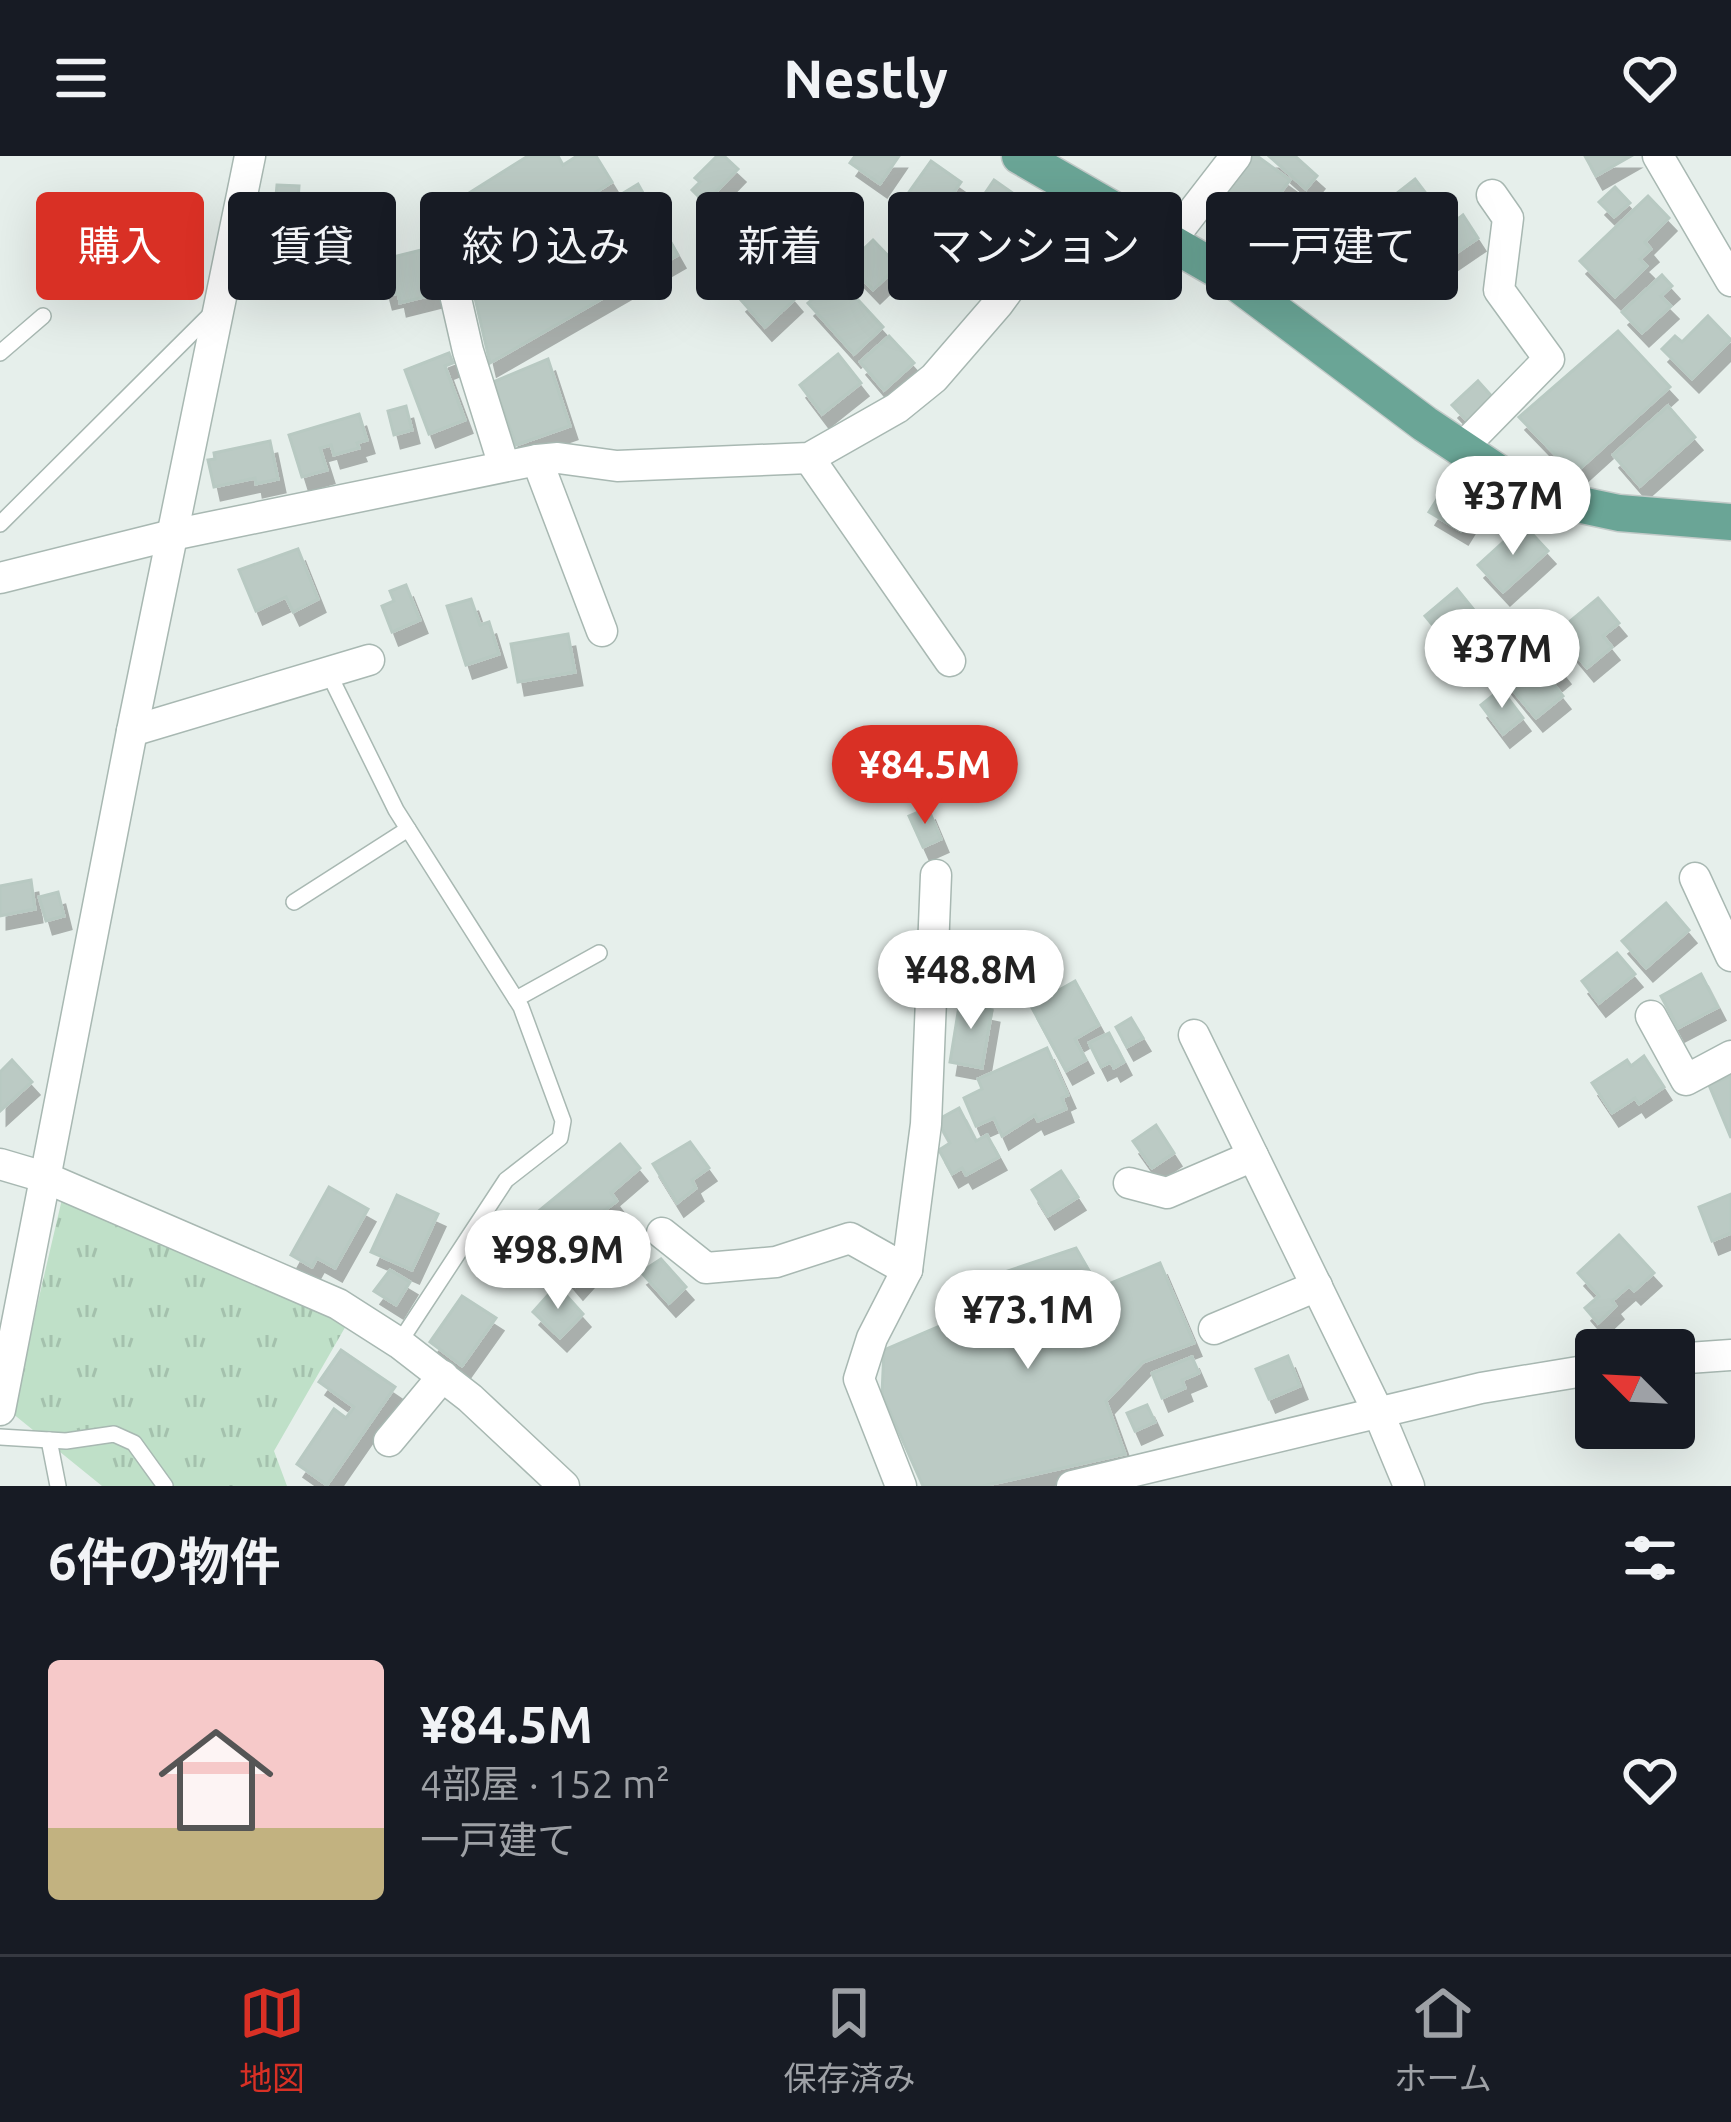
<!DOCTYPE html>
<html lang="ja">
<head>
<meta charset="utf-8">
<style>
	:root { --surface:#171b24; --page:#242831; --text:#f1f3f6; --muted:#9ea1a6; --line:#363941; --accent:#d93025 }
	body { margin:0; font-family:Ubuntu,"Noto Sans JP",sans-serif; background:var(--page); color:var(--text); height:100vh; display:flex; flex-direction:column; font-size:45px; white-space:nowrap }
	* { box-sizing:border-box; margin:0 }
	p { font-size:39px; color:var(--muted) }
	.icon { flex:none; width:66px; height:66px; fill:none; stroke:currentColor; stroke-width:2; stroke-linecap:round; stroke-linejoin:round }
	.map { position:relative; height:1330px; overflow:hidden }
	.side { display:flex; flex-direction:column; background:var(--surface); flex:1 }
	.side>* { flex:none }
	.guide { position:absolute; left:36px; top:36px; width:1659px; height:108px; display:flex; gap:24px }
	.needle { width:78px; rotate:294deg }
	.controls { position:absolute; left:1575px; top:1173px; display:grid; gap:24px }
	.controls a { display:grid; place-items:center; width:120px; height:120px; border-radius:12px; background:var(--surface); box-shadow:0 12px 48px #0002; font-size:60px }
	.price { position:absolute; translate:-50% -102px; padding:0 27px; border-radius:42px; background:#fff; color:#222; font-size:39px; line-height:78px; filter:drop-shadow(0 3px 6px #0008) }
	.price::after { content:''; position:absolute; left:50%; top:72px; width:36px; height:27px; margin-left:-18px; background:inherit; clip-path:polygon(0 0,100% 0,50% 100%) }
	.price.on { background:var(--accent); color:#fff }
	ul { padding:0; list-style:none }
	li { display:flex; align-items:center; gap:36px; height:300px; padding:0 48px }
	li span { display:grid; place-items:center; flex:none; width:336px; height:240px; border-radius:12px; color:#555 }
	li>.icon { margin-inline-start:auto }
	span .icon { width:144px; height:144px; fill:#fffc; stroke-width:1 }
	li b { font-size:51px }
	h2 { display:flex; justify-content:space-between; align-items:center; height:144px; padding:0 48px; font-size:51px }
	.pill { padding:0 42px; border-radius:12px; background:var(--surface); box-shadow:0 12px 48px #0002; font-size:42px; line-height:108px }
	.pill.on { background:var(--accent); color:#fff }
	header { display:flex; justify-content:space-between; align-items:center; height:156px; padding:0 48px; background:var(--surface); font-size:54px; font-weight:700 }
	.menu { display:flex; justify-content:space-around; align-items:center; height:168px; border-top:3px solid var(--line); background:var(--surface); font-size:33px; color:var(--muted) }
	.menu a { display:grid; justify-items:center; gap:6px }
	.menu .on { color:var(--accent) }
	.map>svg:first-child { display:block }
</style>
</head>
<body>
<header><svg class="icon" aria-label="menu" viewBox="0 0 24 24"><path d="M4 6h16M4 12h16M4 18h16"/></svg>Nestly<svg class="icon" aria-label="heart" viewBox="0 0 24 24"><path d="M12 20l-8-8c-3-5 5-10 8-4 3-6 11-1 8 4z"/></svg></header>
<div class="map">
<svg width="1731" height="1330" viewBox="0 0 1731 1330">
	<defs>
		<pattern id="grass-tufts" width="24" height="20" patternUnits="userSpaceOnUse" patternTransform="scale(3)"><rect width="24" height="20" fill="#bfe0c8"/><path d="M3 7l-1-3M5 7V3M7 7l1-3M15 17l-1-3M17 17v-4M19 17l1-3" fill="none" stroke="#a4c1ad"/></pattern>
		<filter id="shadow"><feDropShadow dx="7" dy="13" stdDeviation="0" flood-color="#0004"/></filter>
	</defs>
	<rect width="100%" height="100%" fill="#e6efeb"/>
	<polygon fill="url(#grass-tufts)" points="62,1043 347,1168 274,1295 287,1330 102,1330 12,1257"/>
	<g fill="#bbcac4" stroke="#b8c9c2" stroke-width="3" filter="url(#shadow)">
		<polygon points="528,0 558,0 563,9 577,0 596,0 612,26 485,105 450,49"/>
		<polygon points="717,0 724,0 738,13 705,47 692,34 700,26 695,22"/>
		<polygon points="855,0 899,0 880,28 850,7"/>
		<polygon points="1249,0 1257,0 1290,24 1275,44 1266,38 1249,63 1238,56 1229,69 1210,55"/>
		<polygon points="1269,0 1295,0 1317,20 1306,33"/>
		<polygon points="1585,0 1631,0 1596,20"/>
		<polygon points="931,5 961,26 937,60 907,39"/>
		<polygon points="1415,23 1437,52 1413,70 1392,41"/>
		<polygon points="994,24 1024,45 1000,79 971,58"/>
		<polygon points="638,28 678,99 490,207 472,129"/>
		<polygon points="277,29 299,30 298,45 329,47 326,78 273,74"/>
		<polygon points="1615,31 1630,47 1614,61 1599,46"/>
		<polygon points="1648,40 1669,62 1645,86 1651,93 1640,103 1647,110 1615,141 1580,105"/>
		<polygon points="1451,52 1458,63 1463,59 1478,82 1421,121 1399,87"/>
		<polygon points="873,84 898,110 873,134 848,108"/>
		<polygon points="433,91 444,136 400,147 398,137 386,140 377,105"/>
		<polygon points="772,116 795,143 765,171 740,143"/>
		<polygon points="1662,119 1672,130 1661,140 1671,150 1642,177 1622,156"/>
		<polygon points="837,121 883,171 854,198 808,147"/>
		<polygon points="1708,160 1731,184 1692,223 1662,193 1675,180 1682,186"/>
		<polygon points="1618,175 1670,231 1574,318 1519,261"/>
		<polygon points="889,180 914,207 884,234 860,206"/>
		<polygon points="449,197 453,207 445,210 465,264 429,278 405,214"/>
		<polygon points="838,198 861,227 822,258 800,229"/>
		<polygon points="548,203 570,270 516,289 493,226"/>
		<polygon points="1478,225 1495,244 1469,267 1452,249"/>
		<polygon points="406,250 412,274 394,279 388,255"/>
		<polygon points="1668,250 1695,281 1640,330 1613,299"/>
		<polygon points="359,258 367,284 357,287 359,292 334,299 331,289 320,292 327,314 302,321 289,279"/>
		<polygon points="270,285 278,323 256,328 255,322 214,331 208,304 215,303 214,297"/>
		<polygon points="1441,337 1472,357 1461,375 1429,356"/>
		<polygon points="1523,368 1548,395 1503,436 1478,409"/>
		<polygon points="298,393 318,443 293,456 286,441 256,455 239,414"/>
		<polygon points="406,429 420,464 392,476 382,450 394,445 390,435"/>
		<polygon points="1457,433 1487,470 1455,496 1425,460"/>
		<polygon points="1598,442 1619,467 1603,480 1612,491 1587,512 1557,476"/>
		<polygon points="471,443 480,469 489,466 499,498 466,509 447,450"/>
		<polygon points="1532,477 1563,515 1551,525 1563,540 1536,562 1493,510"/>
		<polygon points="568,478 575,516 518,526 511,488"/>
		<polygon points="1501,533 1523,562 1503,578 1481,549"/>
		<polygon points="928,652 941,683 923,691 909,660"/>
		<polygon points="31,724 35,753 0,760 0,730"/>
		<polygon points="58,736 64,760 46,765 39,741"/>
		<polygon points="1666,747 1689,774 1646,812 1622,785"/>
		<polygon points="1617,797 1635,818 1599,847 1582,825"/>
		<polygon points="1701,818 1718,851 1678,872 1661,840"/>
		<polygon points="1075,825 1099,869 1075,883 1086,904 1066,915 1031,850"/>
		<polygon points="961,838 985,842 983,852 992,854 982,912 950,906"/>
		<polygon points="1131,862 1143,882 1127,891 1116,871"/>
		<polygon points="1109,877 1124,906 1114,912 1111,906 1101,911 1089,887"/>
		<polygon points="1047,892 1068,939 1062,942 1066,953 1038,965 1035,959 1002,980 994,962 976,970 964,942 982,933 978,923"/>
		<polygon points="1644,900 1664,931 1639,948 1635,942 1612,957 1592,927 1627,904 1631,910"/>
		<polygon points="12,904 32,926 0,955 0,916"/>
		<polygon points="1731,920 1731,982 1709,929"/>
		<polygon points="959,952 976,985 987,979 999,1001 966,1019 962,1012 952,1018 939,994 950,987 937,964"/>
		<polygon points="1156,969 1174,997 1152,1012 1133,985"/>
		<polygon points="690,986 709,1012 692,1024 696,1032 677,1047 653,1008"/>
		<polygon points="620,988 640,1012 611,1037 617,1045 573,1078 596,1108 576,1130 523,1068"/>
		<polygon points="1061,1015 1078,1041 1048,1060 1032,1034"/>
		<polygon points="329,1031 368,1053 335,1112 317,1102 312,1111 291,1099"/>
		<polygon points="1731,1038 1731,1077 1712,1085 1699,1051"/>
		<polygon points="397,1039 438,1058 412,1114 371,1096"/>
		<polygon points="1619,1079 1654,1117 1634,1135 1629,1130 1612,1145 1616,1150 1598,1167 1585,1152 1599,1140 1578,1117"/>
		<polygon points="1076,1092 1099,1132 1160,1107 1194,1187 1143,1206 1106,1245 1125,1298 983,1330 923,1330 882,1238 884,1194 982,1152 972,1127"/>
		<polygon points="661,1103 686,1131 669,1147 641,1116"/>
		<polygon points="390,1114 410,1126 396,1149 374,1135"/>
		<polygon points="557,1129 583,1158 560,1182 533,1156"/>
		<polygon points="462,1140 496,1162 462,1210 430,1186"/>
		<polygon points="341,1194 395,1231 327,1329 297,1308 334,1253 346,1262 354,1251 319,1226"/>
		<polygon points="1288,1200 1300,1230 1269,1243 1256,1213"/>
		<polygon points="1192,1201 1199,1217 1182,1224 1185,1232 1162,1242 1152,1217"/>
		<polygon points="1147,1249 1155,1266 1135,1275 1127,1257"/>
	</g>
	<g fill="none" stroke-linecap="round" stroke-linejoin="round">
		<defs>
			<g id="lane">
				<polyline points="0,197 43,160"/>
				<polyline points="0,368 215,154"/>
				<polyline points="328,516 396,654 521,851 563,965 560,982 506,1024 399,1187"/>
				<polyline points="294,746 408,673"/>
				<polyline points="516,843 599,797"/>
				<polyline points="0,1281 66,1285 114,1278 134,1287 165,1330"/>
				<polyline points="49,1284 58,1330"/>
			</g>
			<g id="street">
				<polyline points="1658,0 1731,125"/>
				<polyline points="1171,84 1236,0"/>
				<polyline points="443,86 468,195 504,310"/>
				<polyline points="1462,292 1549,203 1499,134 1508,62 1492,39"/>
				<polyline points="809,302 950,505"/>
				<polyline points="537,304 602,475"/>
				<polyline points="0,422 172,379 537,304 558,302 617,310 809,302 897,252 934,222 998,148 1082,33"/>
				<polyline points="132,575 369,504"/>
				<polyline points="1695,722 1731,800"/>
				<polyline points="1651,860 1686,924 1731,900"/>
				<polyline points="1194,879 1379,1258 1409,1330"/>
				<polyline points="0,1008 44,1021 338,1148 399,1187 470,1242 564,1330"/>
				<polyline points="1129,1027 1167,1037 1253,1000"/>
				<polyline points="662,1077 706,1112 776,1106 850,1082 907,1114"/>
				<polyline points="1214,1173 1317,1130"/>
				<polyline points="1674,1203 1731,1199"/>
				<polyline points="0,1254 132,575 250,0"/>
				<polyline points="389,1285 443,1220"/>
				<polyline points="901,1330 859,1223 872,1182 907,1114 926,968 936,719"/>
				<polyline points="1072,1330 1481,1232 1596,1213"/>
			</g>
			<polyline id="primary" points="1020,0 1225,118 1425,268 1506,322 1558,344 1619,357 1731,366"/>
		</defs>
		<use href="#lane" stroke="#a8b8b2" stroke-width="18"/>
		<use href="#street" stroke="#a8b8b2" stroke-width="33"/>
		<use href="#primary" stroke="#c2cac8" stroke-width="39"/>
		<use href="#lane" stroke="#fff" stroke-width="15"/>
		<use href="#street" stroke="#fff" stroke-width="30"/>
		<use href="#primary" stroke="#6aa596" stroke-width="36"/>
	</g>
</svg>
<div class="controls">
<a><svg class="needle" viewBox="-14 -14 28 28"><path d="M0-13l5 13h-10z" fill="#e53935"/><path d="M0 13l5-13h-10z" fill="#9ea1a6"/></svg></a>
</div>
<b class="price" style="left:1513px;top:402px">¥37M</b>
<b class="price" style="left:1502px;top:555px">¥37M</b>
<b class="price on" style="left:925px;top:671px">¥84.5M</b>
<b class="price" style="left:971px;top:876px">¥48.8M</b>
<b class="price" style="left:558px;top:1156px">¥98.9M</b>
<b class="price" style="left:1028px;top:1216px">¥73.1M</b>
<div class="guide">
<a class="pill on">購入</a>
<a class="pill">賃貸</a>
<a class="pill">絞り込み</a>
<a class="pill">新着</a>
<a class="pill">マンション</a>
<a class="pill">一戸建て</a>
</div>
</div>
<section class="side">
<h2>6件の物件<svg class="icon" aria-label="filters" viewBox="0 0 24 24"><path d="M4 7h16M4 17h16"/><circle cx="9" cy="7" r="2"/><circle cx="15" cy="17" r="2"/></svg></h2>
<ul>
<li><span style="background:linear-gradient(#f6c9c9 70%,#c2b280 0)"><svg class="icon" aria-label="home" viewBox="0 0 24 24"><path d="M3 11l9-7 9 7M6 9v11h12V9"/></svg></span><div><b>¥84.5M</b><p>4部屋 · 152 m²</p><p>一戸建て</p></div><svg class="icon" aria-label="heart" viewBox="0 0 24 24"><path d="M12 20l-8-8c-3-5 5-10 8-4 3-6 11-1 8 4z"/></svg></li>
</ul>
</section>
<nav class="menu">
<a class="on"><svg class="icon" aria-label="map" viewBox="0 0 24 24"><path d="M3 6l6-2 6 2 6-2v14l-6 2-6-2-6 2zM9 4v14M15 6v14"/></svg>地図</a>
<a><svg class="icon" aria-label="saved" viewBox="0 0 24 24"><path d="M7 4h10v16l-5-4-5 4z"/></svg>保存済み</a>
<a><svg class="icon" aria-label="home" viewBox="0 0 24 24"><path d="M3 11l9-7 9 7M6 9v11h12V9"/></svg>ホーム</a>
</nav>
</body>
</html>
